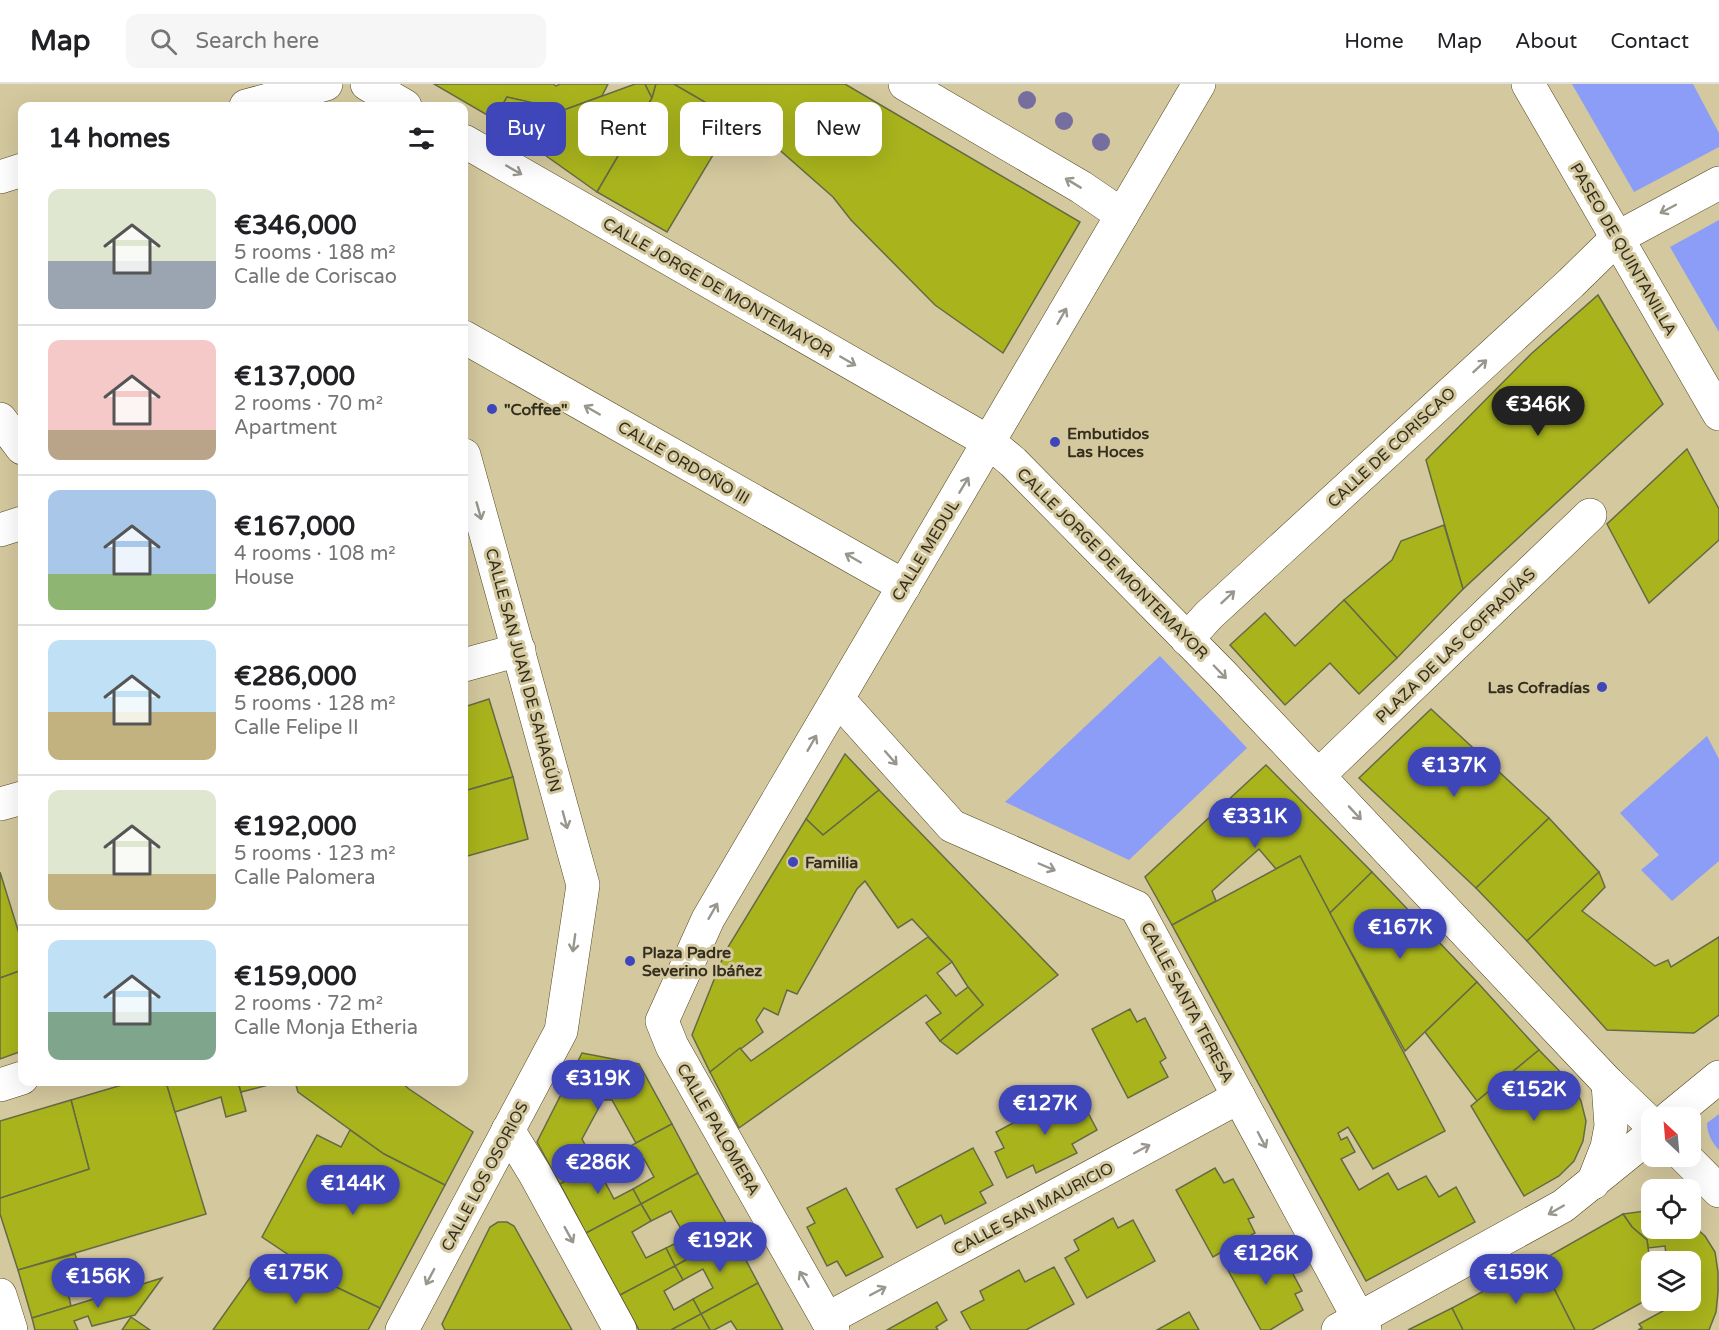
<!DOCTYPE html>
<html lang="en">
<head>
<meta charset="utf-8">
<style>
	:root { --surface:#fff; --page:#f6f6f6; --text:#202124; --muted:#757577; --line:#e0e0e0; --accent:#3f46ba }
	body { margin:0; font-family:"Varela Round",sans-serif; background:var(--page); color:var(--text); height:100vh; display:flex; flex-direction:column; font-size:22px; white-space:nowrap }
	* { box-sizing:border-box; margin:0 }
	p { font-size:20px; color:var(--muted) }
	.icon { flex:none; width:33px; height:33px; fill:none; stroke:currentColor; stroke-width:2; stroke-linecap:round; stroke-linejoin:round }
	.map { position:relative; flex:1; overflow:hidden }
	.drawer { position:absolute; left:18px; top:18px; width:450px; height:984px; display:flex; flex-direction:column; background:var(--surface); border-radius:12px; box-shadow:0 6px 24px #0002 }
	.drawer>* { flex:none }
	.top-card { position:absolute; left:486px; top:18px; width:570px; height:54px; display:flex; gap:12px }
	.needle { width:39px; rotate:334deg }
	.tools { position:absolute; left:1641px; top:1023px; display:grid; gap:12px }
	.tools a { display:grid; place-items:center; width:60px; height:60px; border-radius:12px; background:var(--surface); box-shadow:0 6px 24px #0002; font-size:30px }
	.price { position:absolute; translate:-50% -51px; padding:0 14px; border-radius:21px; background:var(--accent); color:#fff; font-size:20px; line-height:39px; filter:drop-shadow(0 2px 3px #0008) }
	.price::after { content:''; position:absolute; left:50%; top:36px; width:18px; height:14px; margin-left:-9px; background:inherit; clip-path:polygon(0 0,100% 0,50% 100%) }
	.price.active { background:#222; color:#fff }
	ul { padding:0; list-style:none }
	li { display:flex; align-items:center; gap:18px; height:150px; padding:0 30px }
	li+li { border-top:2px solid var(--line) }
	li span { display:grid; place-items:center; flex:none; width:168px; height:120px; border-radius:12px; color:#555 }
	li>.icon { margin-inline-start:auto }
	span .icon { width:72px; height:72px; fill:#fffc; stroke-width:1 }
	li b { font-size:26px }
	h2 { display:flex; justify-content:space-between; align-items:center; height:72px; padding:0 30px; font-size:26px }
	.tag { padding:0 21px; border-radius:12px; background:var(--surface); box-shadow:0 6px 24px #0002; font-size:21px; line-height:54px }
	.tag.active { background:var(--accent); color:#fff }
	header { display:flex; align-items:center; gap:36px; box-sizing:border-box; height:84px; padding:0 30px; background:var(--surface); border-bottom:2px solid var(--line) }
	header strong { font-size:28px }
	nav { display:flex; gap:33px; margin-inline-start:auto; font-size:21px }
	.search { width:420px; height:54px; background:var(--page); display:flex; align-items:center; gap:15px; box-sizing:border-box; padding:0 21px; border-radius:12px; color:var(--muted); font-size:22px }
	.map>svg:first-child { display:block }
</style>
</head>
<body>
<header>
<strong>Map</strong>
<div class="search"><svg class="icon" aria-label="search" viewBox="0 0 24 24"><circle cx="10" cy="10" r="6"/><path d="M15 15l6 6"/></svg>Search here</div>
<nav><a>Home</a><a>Map</a><a>About</a><a>Contact</a></nav>
</header>
<div class="map">
<svg width="1719" height="1246" viewBox="0 0 1719 1246">
	<rect width="100%" height="100%" fill="#d4c89e"/>
	<g fill="#8c9df7">
		<polygon points="1572,0 1693,0 1719,49 1719,63 1634,108"/>
		<polygon points="1719,136 1719,248 1670,163"/>
		<polygon points="1160,572 1247,664 1129,776 1005,718"/>
		<polygon points="1707,652 1719,675 1719,777 1672,817 1641,786 1659,771 1620,729"/>
		<path d="M1719,1030v36c-7,-7 -12,-17 -12,-27z"/>
	</g>
	<g fill="#a9b41d" stroke="#656a44" stroke-width="1.5">
		<polygon points="434,0 553,0 556,2 560,0 608,0 602,12 564,26 507,13 494,35"/>
		<polygon points="635,0 645,0 652,14 597,108 494,35 507,13 564,26"/>
		<polygon points="645,0 656,0 652,14"/>
		<polygon points="656,0 674,0 729,32 719,61 667,148 597,108 652,14"/>
		<polygon points="674,0 845,0 1080,138 1003,269 935,221 851,136 833,113 733,25 729,32"/>
		<polygon points="1598,211 1663,320 1463,505 1426,376 1531,270"/>
		<polygon points="1687,365 1719,425 1719,456 1649,519 1607,440"/>
		<polygon points="1444,441 1463,505 1397,574 1344,516 1392,476 1401,457"/>
		<polygon points="1344,516 1397,574 1359,610 1330,579 1285,621 1230,561 1265,529 1295,562"/>
		<polygon points="489,615 513,693 464,707 464,623"/>
		<polygon points="1431,625 1549,734 1476,804 1359,694"/>
		<polygon points="845,670 879,706 823,751 806,735"/>
		<polygon points="1266,681 1372,788 1330,829 1300,772 1276,785 1259,765 1212,807 1216,817 1172,841 1145,793"/>
		<polygon points="513,693 528,755 464,773 464,707"/>
		<polygon points="879,706 1058,891 957,970 940,957 983,921 968,903 952,878 912,835 898,844 865,797 857,805 797,910 787,906 778,931 764,924 756,936 763,948 710,988 692,951 725,868 806,735 823,751"/>
		<polygon points="1549,734 1599,788 1527,857 1476,804"/>
		<polygon points="1300,772 1445,1047 1373,1085 1348,1043 1338,1049 1341,1056 1347,1053 1355,1068 1341,1075 1359,1106 1388,1089 1398,1106 1426,1092 1439,1113 1456,1103 1475,1138 1366,1197 1172,841"/>
		<polygon points="0,788 22,859 22,886 0,894"/>
		<polygon points="1372,788 1477,898 1405,967 1330,829"/>
		<polygon points="1599,788 1605,803 1582,827 1655,882 1668,876 1671,883 1719,853 1719,931 1694,949 1607,946 1527,857"/>
		<polygon points="928,853 952,878 937,889 956,912 968,903 983,921 940,957 926,939 941,929 926,911 739,1044 710,988 740,964 751,977"/>
		<polygon points="22,886 22,967 0,975 0,894"/>
		<polygon points="1477,898 1539,966 1477,1017 1425,948"/>
		<polygon points="1130,925 1137,938 1145,934 1166,974 1160,978 1168,993 1128,1014 1092,945"/>
		<polygon points="1539,966 1572,1000 1581,1017 1586,1037 1583,1057 1574,1077 1559,1092 1524,1112 1471,1022"/>
		<polygon points="582,969 639,980 672,1040 636,1059 612,1016 603,1016 582,1055 596,1081 560,1100 537,1058"/>
		<polygon points="132,998 166,998 206,1130 18,1186 0,1130 0,1114 89,1085 71,1016"/>
		<polygon points="166,998 238,998 246,1027 226,1033 221,1013 175,1028"/>
		<polygon points="238,998 280,998 241,1008"/>
		<polygon points="295,998 401,998 409,1005 473,1048 445,1101 384,1070 298,1008"/>
		<polygon points="1076,1006 1097,1046 1072,1060 1077,1069 1036,1089 1033,1081 1007,1094 995,1068 1004,1064 996,1048"/>
		<polygon points="71,1016 89,1085 0,1114 0,1037"/>
		<polygon points="672,1040 698,1089 641,1120 633,1105 654,1093 644,1075 623,1086 615,1070"/>
		<polygon points="350,1046 384,1070 445,1101 380,1224 338,1204 262,1153 317,1051 341,1063"/>
		<polygon points="973,1064 993,1101 980,1108 986,1119 945,1140 941,1131 917,1144 896,1105"/>
		<polygon points="615,1070 623,1086 604,1096 614,1115 633,1105 641,1120 586,1149 560,1100"/>
		<polygon points="1215,1084 1224,1099 1233,1095 1254,1133 1248,1135 1255,1149 1213,1173 1176,1106"/>
		<polygon points="698,1089 732,1150 675,1182 666,1164 686,1154 671,1127 651,1137 641,1120"/>
		<polygon points="846,1104 883,1173 846,1192 837,1177 827,1182 807,1143 815,1139 807,1124"/>
		<polygon points="641,1120 651,1137 632,1148 646,1174 666,1164 675,1182 620,1211 586,1149"/>
		<polygon points="1652,1126 1652,1144 1690,1144 1690,1139 1705,1152 1715,1168 1718,1188 1718,1208 1716,1228 1709,1246 1638,1246 1642,1244 1639,1240 1674,1221 1673,1216 1690,1216 1690,1178 1667,1178 1665,1162 1648,1164 1647,1156 1632,1143 1623,1130"/>
		<polygon points="1623,1130 1632,1143 1647,1156 1652,1192 1652,1213 1592,1246 1575,1246 1540,1177"/>
		<polygon points="1113,1134 1118,1144 1133,1136 1155,1177 1087,1214 1065,1174 1079,1166 1074,1156"/>
		<polygon points="498,1138 507,1138 514,1142 572,1246 445,1246 442,1240 490,1143"/>
		<polygon points="732,1150 758,1199 701,1230 693,1215 713,1204 703,1185 683,1196 675,1182"/>
		<polygon points="1266,1159 1274,1173 1282,1169 1302,1207 1295,1210 1303,1226 1270,1246 1261,1246 1224,1179"/>
		<polygon points="75,1170 84,1199 67,1204 71,1222 32,1234 18,1186"/>
		<polygon points="1540,1177 1575,1246 1463,1246 1452,1224"/>
		<polygon points="261,1178 295,1202 307,1182 338,1204 380,1224 368,1246 213,1246"/>
		<polygon points="675,1182 683,1196 664,1207 674,1226 693,1215 701,1230 671,1246 639,1246 620,1211"/>
		<polygon points="1054,1183 1074,1220 1026,1246 971,1246 961,1228 984,1216 980,1207 1019,1186 1025,1198"/>
		<polygon points="162,1194 135,1231 92,1242 88,1232 74,1237 78,1246 35,1246 32,1234"/>
		<polygon points="758,1199 783,1246 737,1246 731,1237 714,1246 710,1246 701,1230"/>
		<polygon points="937,1218 947,1236 936,1243 938,1246 887,1246"/>
		<polygon points="1452,1224 1463,1246 1408,1246"/>
		<polygon points="1189,1228 1199,1246 1157,1246"/>
		<polygon points="701,1230 710,1246 671,1246"/>
		<polygon points="131,1233 150,1246 122,1246"/>
	</g>
	<g fill="none" stroke-linecap="round" stroke-linejoin="round">
		<defs>
			<g id="minor">
				<polyline points="367,0 405,22"/>
				<polyline points="905,0 1081,103 1122,131"/>
				<polyline points="1528,0 1719,330"/>
				<polyline points="246,22 326,0"/>
				<polyline points="464,57 989,358 1013,378 1223,591 1608,999 1652,1041"/>
				<polyline points="0,93 22,86"/>
				<polyline points="464,253 904,502"/>
				<polyline points="0,335 22,364"/>
				<polyline points="0,446 22,439"/>
				<polyline points="1187,555 1209,531 1571,199 1617,154 1719,99"/>
				<polyline points="464,581 519,566"/>
				<polyline points="838,615 952,742 1136,823 1365,1246"/>
				<polyline points="1319,691 1590,431"/>
				<polyline points="0,720 22,714"/>
				<polyline points="0,1001 22,994"/>
				<polyline points="1669,1034 1719,993"/>
				<polyline points="508,1046 535,1090 620,1246"/>
				<polyline points="1684,1072 1719,1107"/>
				<polyline points="1593,1099 1607,1063 1611,1042 1608,999"/>
				<polyline points="0,1211 11,1246"/>
				<polyline points="827,1235 1239,1013"/>
				<polyline points="402,1246 561,947 583,801 464,371"/>
				<polyline points="833,1246 672,962 662,937 708,835 1199,0"/>
				<polyline points="1338,1246 1563,1122 1652,1050"/>
			</g>
		</defs>
		<use href="#minor" stroke="#50451f" stroke-width="34"/>
		<use href="#minor" stroke="#fff" stroke-width="33"/>
	</g>
	<g fill="#776ea0">
		<circle cx="1027" cy="16" r="9"/>
		<circle cx="1064" cy="37" r="9"/>
		<circle cx="1101" cy="58" r="9"/>
	</g>
	<defs><path id="oneway-shaft" d="M-6 0H5M1.5-3L5.5 0L1.5 3" fill="none" stroke-width="1.6" stroke-linecap="round" stroke-linejoin="round" transform="scale(1.5)"/></defs>
	<g stroke="#99968e">
		<use href="#oneway-shaft" transform="translate(514 86) rotate(30)"/>
		<use href="#oneway-shaft" transform="translate(1073 99) rotate(-149)"/>
		<use href="#oneway-shaft" transform="translate(1668 125) rotate(152)"/>
		<use href="#oneway-shaft" transform="translate(1062 232) rotate(-60)"/>
		<use href="#oneway-shaft" transform="translate(848 277) rotate(30)"/>
		<use href="#oneway-shaft" transform="translate(1480 282) rotate(-43)"/>
		<use href="#oneway-shaft" transform="translate(592 326) rotate(-150)"/>
		<use href="#oneway-shaft" transform="translate(964 401) rotate(-59)"/>
		<use href="#oneway-shaft" transform="translate(479 427) rotate(74)"/>
		<use href="#oneway-shaft" transform="translate(853 474) rotate(-150)"/>
		<use href="#oneway-shaft" transform="translate(1228 513) rotate(-43)"/>
		<use href="#oneway-shaft" transform="translate(1220 588) rotate(46)"/>
		<use href="#oneway-shaft" transform="translate(812 659) rotate(-60)"/>
		<use href="#oneway-shaft" transform="translate(891 674) rotate(49)"/>
		<use href="#oneway-shaft" transform="translate(1355 729) rotate(47)"/>
		<use href="#oneway-shaft" transform="translate(565 736) rotate(75)"/>
		<use href="#oneway-shaft" transform="translate(1047 783) rotate(23)"/>
		<use href="#oneway-shaft" transform="translate(713 827) rotate(-60)"/>
		<use href="#oneway-shaft" transform="translate(574 859) rotate(98)"/>
		<use href="#oneway-shaft" transform="translate(1262 1056) rotate(62)"/>
		<use href="#oneway-shaft" transform="translate(1142 1065) rotate(-28)"/>
		<use href="#oneway-shaft" transform="translate(1556 1126) rotate(150)"/>
		<use href="#oneway-shaft" transform="translate(569 1151) rotate(61)"/>
		<use href="#oneway-shaft" transform="translate(430 1193) rotate(118)"/>
		<use href="#oneway-shaft" transform="translate(804 1195) rotate(-120)"/>
		<use href="#oneway-shaft" transform="translate(878 1207) rotate(-28)"/>
	</g>
	<g fill="#3f46ba" stroke="#d4c89e" stroke-width="2">
		<circle cx="492" cy="325" r="6"/>
		<circle cx="1055" cy="358" r="6"/>
		<circle cx="1602" cy="603" r="6"/>
		<circle cx="793" cy="778" r="6"/>
		<circle cx="630" cy="877" r="6"/>
	</g>
	<g text-anchor="middle" stroke-width="6" stroke-linejoin="round" paint-order="stroke">
		<g font-size="16" fill="#332e1e" stroke="#d4c89e">
			<text transform="translate(1624 165) rotate(60)" y="6">PASEO DE QUINTANILLA</text>
			<text transform="translate(718 203) rotate(30)" y="6">CALLE JORGE DE MONTEMAYOR</text>
			<text transform="translate(1391 363) rotate(-43)" y="6">CALLE DE CORISCAO</text>
			<text transform="translate(684 378) rotate(30)" y="6">CALLE ORDOÑO III</text>
			<text transform="translate(925 466) rotate(-59)" y="6">CALLE MEDUL</text>
			<text transform="translate(1113 479) rotate(45)" y="6">CALLE JORGE DE MONTEMAYOR</text>
			<text transform="translate(1455 561) rotate(-44)" y="6">PLAZA DE LAS COFRADÍAS</text>
			<text transform="translate(524 586) rotate(75)" y="6">CALLE SAN JUAN DE SAHAGÚN</text>
			<text transform="translate(1188 918) rotate(62)" y="6">CALLE SANTA TERESA</text>
			<text transform="translate(719 1045) rotate(60)" y="6">CALLE PALOMERA</text>
			<text transform="translate(484 1092) rotate(-62)" y="6">CALLE LOS OSORIOS</text>
			<text transform="translate(1033 1124) rotate(-28)" y="6">CALLE SAN MAURICIO</text>
		</g>
		<g font-size="16" font-weight="bold" fill="#332e1e" stroke="#d4c89e" text-anchor="start">
			<text x="504" y="331">"Coffee"</text>
			<text x="1067" y="355">Embutidos<tspan x="1067" dy="18">Las Hoces</tspan></text>
			<text x="1590" y="609" text-anchor="end">Las Cofradías</text>
			<text x="805" y="784">Familia</text>
			<text x="642" y="874">Plaza Padre<tspan x="642" dy="18">Severino Ibáñez</tspan></text>
		</g>
	</g>
</svg>
<div class="tools">
<a><svg class="needle" viewBox="-14 -14 28 28"><path d="M0-13l5 13h-10z" fill="#e53935"/><path d="M0 13l5-13h-10z" fill="#757577"/></svg></a>
<a><svg class="icon" aria-label="locate" viewBox="0 0 24 24"><circle cx="12" cy="12" r="6"/><path d="M12 2v4M12 18v4M2 12h4M18 12h4"/></svg></a>
<a><svg class="icon" aria-label="layers" viewBox="0 0 24 24"><path d="M12 4l9 5-9 5-9-5zM3 14l9 5 9-5"/></svg></a>
</div>
<b class="price active" style="left:1538px;top:353px">€346K</b>
<b class="price" style="left:1454px;top:714px">€137K</b>
<b class="price" style="left:1255px;top:765px">€331K</b>
<b class="price" style="left:1400px;top:876px">€167K</b>
<b class="price" style="left:598px;top:1027px">€319K</b>
<b class="price" style="left:1534px;top:1038px">€152K</b>
<b class="price" style="left:1045px;top:1052px">€127K</b>
<b class="price" style="left:598px;top:1111px">€286K</b>
<b class="price" style="left:353px;top:1132px">€144K</b>
<b class="price" style="left:720px;top:1189px">€192K</b>
<b class="price" style="left:1266px;top:1202px">€126K</b>
<b class="price" style="left:296px;top:1221px">€175K</b>
<b class="price" style="left:1516px;top:1221px">€159K</b>
<b class="price" style="left:98px;top:1225px">€156K</b>
<div class="top-card">
<a class="tag active">Buy</a>
<a class="tag">Rent</a>
<a class="tag">Filters</a>
<a class="tag">New</a>
</div>
<section class="drawer">
<h2>14 homes<svg class="icon" aria-label="filters" viewBox="0 0 24 24"><path d="M4 7h16M4 17h16"/><circle cx="9" cy="7" r="2"/><circle cx="15" cy="17" r="2"/></svg></h2>
<ul>
<li><span style="background:linear-gradient(#dfe7d0 60%,#9aa5b1 0)"><svg class="icon" aria-label="home" viewBox="0 0 24 24"><path d="M3 11l9-7 9 7M6 9v11h12V9"/></svg></span><div><b>€346,000</b><p>5 rooms · 188 m²</p><p>Calle de Coriscao</p></div></li>
<li><span style="background:linear-gradient(#f6c9c9 75%,#b9a48a 0)"><svg class="icon" aria-label="home" viewBox="0 0 24 24"><path d="M3 11l9-7 9 7M6 9v11h12V9"/></svg></span><div><b>€137,000</b><p>2 rooms · 70 m²</p><p>Apartment</p></div></li>
<li><span style="background:linear-gradient(#a9c7e8 70%,#8fb573 0)"><svg class="icon" aria-label="home" viewBox="0 0 24 24"><path d="M3 11l9-7 9 7M6 9v11h12V9"/></svg></span><div><b>€167,000</b><p>4 rooms · 108 m²</p><p>House</p></div></li>
<li><span style="background:linear-gradient(#bfe0f5 60%,#c2b280 0)"><svg class="icon" aria-label="home" viewBox="0 0 24 24"><path d="M3 11l9-7 9 7M6 9v11h12V9"/></svg></span><div><b>€286,000</b><p>5 rooms · 128 m²</p><p>Calle Felipe II</p></div></li>
<li><span style="background:linear-gradient(#dfe7d0 70%,#c2b280 0)"><svg class="icon" aria-label="home" viewBox="0 0 24 24"><path d="M3 11l9-7 9 7M6 9v11h12V9"/></svg></span><div><b>€192,000</b><p>5 rooms · 123 m²</p><p>Calle Palomera</p></div></li>
<li><span style="background:linear-gradient(#bfe0f5 60%,#7fa58c 0)"><svg class="icon" aria-label="home" viewBox="0 0 24 24"><path d="M3 11l9-7 9 7M6 9v11h12V9"/></svg></span><div><b>€159,000</b><p>2 rooms · 72 m²</p><p>Calle Monja Etheria</p></div></li>
</ul>
</section>
</div>
</body>
</html>
